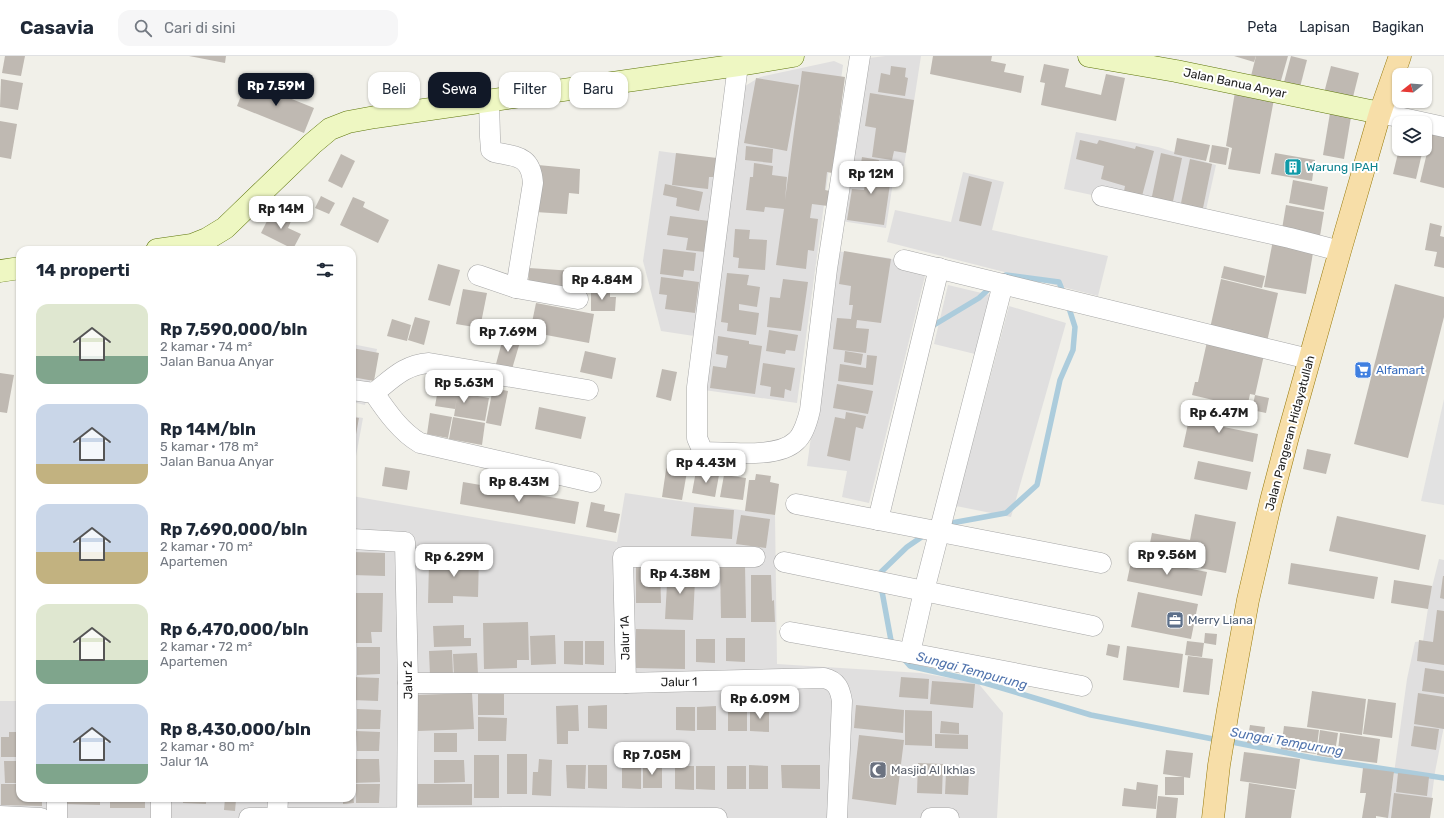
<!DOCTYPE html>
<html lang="id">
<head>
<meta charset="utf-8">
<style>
	:root { --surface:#fff; --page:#f6f6f7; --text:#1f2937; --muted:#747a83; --line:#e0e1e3; --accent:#111827 }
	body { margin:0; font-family:Rubik,sans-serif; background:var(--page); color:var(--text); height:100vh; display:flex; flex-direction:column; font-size:15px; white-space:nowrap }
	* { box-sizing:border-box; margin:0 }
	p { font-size:13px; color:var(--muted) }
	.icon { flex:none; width:22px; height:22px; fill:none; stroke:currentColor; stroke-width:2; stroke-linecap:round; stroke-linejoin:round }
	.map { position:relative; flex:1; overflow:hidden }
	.drawer { position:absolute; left:16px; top:190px; width:340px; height:556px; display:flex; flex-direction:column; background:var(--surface); border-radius:12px; box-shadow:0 1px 3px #0004 }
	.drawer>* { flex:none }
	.banner { position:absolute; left:368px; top:16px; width:380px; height:36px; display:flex; gap:8px }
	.needle { width:26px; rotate:253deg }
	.controls { position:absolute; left:1392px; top:12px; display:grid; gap:8px }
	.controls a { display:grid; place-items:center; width:40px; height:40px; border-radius:8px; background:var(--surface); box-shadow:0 1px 3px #0004; font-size:20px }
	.price { position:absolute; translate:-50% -34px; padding:0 9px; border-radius:8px; background:#fff; color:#222; font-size:13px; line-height:26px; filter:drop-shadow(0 1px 2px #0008) }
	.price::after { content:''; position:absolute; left:50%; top:24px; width:12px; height:9px; margin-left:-6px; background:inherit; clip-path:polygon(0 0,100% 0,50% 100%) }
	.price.selected { background:var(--accent); color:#fff }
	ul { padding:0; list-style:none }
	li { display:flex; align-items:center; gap:12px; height:100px; padding:0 20px }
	li span { display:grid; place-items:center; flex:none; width:112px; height:80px; border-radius:12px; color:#555 }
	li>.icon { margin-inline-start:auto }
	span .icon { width:48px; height:48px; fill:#fffc; stroke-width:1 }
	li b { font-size:17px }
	h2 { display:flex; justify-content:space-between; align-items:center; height:48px; padding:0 20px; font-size:17px }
	.pill { padding:0 14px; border-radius:12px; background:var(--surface); box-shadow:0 1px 3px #0004; font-size:14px; line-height:36px }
	.pill.selected { background:var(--accent); color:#fff }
	header { display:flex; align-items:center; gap:24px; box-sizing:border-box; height:56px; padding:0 20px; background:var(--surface); border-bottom:1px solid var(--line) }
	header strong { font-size:19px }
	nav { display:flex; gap:22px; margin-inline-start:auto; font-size:14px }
	.search { width:280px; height:36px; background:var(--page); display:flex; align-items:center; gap:10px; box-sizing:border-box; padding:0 14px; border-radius:12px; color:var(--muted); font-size:15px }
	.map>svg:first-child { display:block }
</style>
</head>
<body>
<header>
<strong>Casavia</strong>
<div class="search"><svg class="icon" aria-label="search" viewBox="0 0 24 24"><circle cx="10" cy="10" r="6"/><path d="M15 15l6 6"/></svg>Cari di sini</div>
<nav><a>Peta</a><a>Lapisan</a><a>Bagikan</a></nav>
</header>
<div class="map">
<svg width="1444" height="762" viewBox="0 0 1444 762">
	<rect width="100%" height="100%" fill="#f1f0e9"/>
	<g fill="#e0dfdf">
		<polygon points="885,0 921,0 904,110 895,113 886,172 841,165 861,3"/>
		<polygon points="834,5 843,9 797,347 704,334 745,30 760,21"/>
		<polygon points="1076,76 1158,91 1216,109 1204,163 1064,133"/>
		<polygon points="659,95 717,103 694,280 661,275 643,205"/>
		<polygon points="963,116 1004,126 992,174 1108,200 1098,240 887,186 895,154 951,166"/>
		<polygon points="836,195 889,202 926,216 869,447 842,441 847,415 807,410"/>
		<polygon points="948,229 990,239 975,298 934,288"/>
		<polygon points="1009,250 1066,267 1011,461 956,450"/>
		<polygon points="352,288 377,293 365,349 352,346"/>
		<polygon points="352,360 363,362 354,411 352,411"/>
		<polygon points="625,437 775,459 777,608 921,617 978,627 1003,657 997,762 0,762 0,645 20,645 20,742 352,742 352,440 617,486"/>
		<polygon points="1439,503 1444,504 1444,670 1435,716 1429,762 1386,762 1391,739 1407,623 1415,586 1423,585 1430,539"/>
	</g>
	<polygon fill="#e2e2e2" points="1444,343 1444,449 1421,445"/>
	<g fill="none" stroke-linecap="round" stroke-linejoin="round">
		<g stroke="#acccdc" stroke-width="5.5">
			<polyline points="1006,219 1059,226 1064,239"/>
			<polyline points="934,269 979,242 992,230"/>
			<polyline points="946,468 1006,457 1037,429 1060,324 1073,294 1075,271 1068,249"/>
			<polyline points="880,521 879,518 907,491 926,478"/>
			<polyline points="881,530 892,590"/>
			<polyline points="903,602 910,610 985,627 1091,659 1218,684"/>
			<polyline points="1227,685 1313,702 1444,722"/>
		</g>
	</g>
	<g fill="#bfb9b2">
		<polygon points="5,0 25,0 21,20 2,17"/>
		<polygon points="189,0 226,0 225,7"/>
		<polygon points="933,0 992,0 991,5 1006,8 1004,16 1024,20 1021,37 930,18"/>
		<polygon points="1234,0 1256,0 1254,6"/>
		<polygon points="1256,0 1288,0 1280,28 1251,20"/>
		<polygon points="1291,0 1307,4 1299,35 1283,30"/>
		<polygon points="1044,8 1069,13 1065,31 1101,39 1106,18 1125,22 1116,65 1041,49 1045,27 1040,26"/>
		<polygon points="891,10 906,12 905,21 908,22 905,40 878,36 881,17 890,19"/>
		<polygon points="1331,10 1359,17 1352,45 1324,37"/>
		<polygon points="802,15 845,21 832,117 827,116 825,134 830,135 828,150 812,148 810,162 818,163 814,195 808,194 806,213 776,209 784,153 765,151 764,156 746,154 750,121 753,121 754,107 773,110 772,119 787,121 785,144"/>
		<polygon points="756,22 799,29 787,95 744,87"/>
		<polygon points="1,23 23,27 18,54 0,51"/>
		<polygon points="247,25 314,52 304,77 237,50"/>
		<polygon points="1235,36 1274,43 1260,118 1228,113 1232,92 1226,90"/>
		<polygon points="870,37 914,44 906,97 894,95 892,104 872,101 876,72 865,70"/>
		<polygon points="1330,57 1351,61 1344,103 1323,99"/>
		<polygon points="0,65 17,68 11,103 0,101"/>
		<polygon points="1432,76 1444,79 1444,132 1420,126"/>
		<polygon points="1177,82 1210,89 1206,105 1174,98"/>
		<polygon points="1080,84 1097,88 1099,84 1135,93 1136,90 1154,95 1142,140 1124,135 1125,130 1101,123 1104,110 1076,103"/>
		<polygon points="1212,89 1229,92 1226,109 1209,106"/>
		<polygon points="746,90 773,93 772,107 745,104"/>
		<polygon points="1399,93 1423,93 1416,123 1393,118"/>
		<polygon points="676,97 717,102 715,121 709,121 708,133 672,129"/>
		<polygon points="1161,97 1182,102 1172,150 1151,145"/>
		<polygon points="1275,97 1315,104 1312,125 1271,118"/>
		<polygon points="341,98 355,105 342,132 328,125"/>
		<polygon points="862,101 879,104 878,109 888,110 887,120 891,121 884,169 847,164 852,133 864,134 867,115 860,114"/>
		<polygon points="1190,103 1212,108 1202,157 1180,152"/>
		<polygon points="538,109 580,113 579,138 569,137 567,158 535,156"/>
		<polygon points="969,120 992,126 981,170 959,165"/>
		<polygon points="1293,124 1328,131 1324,154 1289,147"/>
		<polygon points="665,128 703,136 699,155 676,150 677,142 663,139"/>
		<polygon points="321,140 335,147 329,158 315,152"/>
		<polygon points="353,141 365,146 363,151 389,164 378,187 340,169"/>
		<polygon points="1286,149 1324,156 1320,180 1282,173"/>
		<polygon points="273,153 292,163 288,172 301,178 293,193 261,177"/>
		<polygon points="670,160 709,165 705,196 686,194 688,182 667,179"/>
		<polygon points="1430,167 1442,170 1440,180 1444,181 1444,212 1434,210 1437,196 1425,194"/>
		<polygon points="735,173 750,174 749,183 767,184 765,214 738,212 739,202 733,201"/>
		<polygon points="1273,184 1314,191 1306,238 1264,231"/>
		<polygon points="663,193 696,197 694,215 684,214 683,221 660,218"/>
		<polygon points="844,195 891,203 881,267 857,264 856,272 869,273 866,297 833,293 837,262 851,263 853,249 849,249 851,230 839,228"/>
		<polygon points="438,208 460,214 450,250 428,244"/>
		<polygon points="1224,210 1265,220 1262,232 1221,222"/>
		<polygon points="529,212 589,216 588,237 528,233"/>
		<polygon points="727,217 749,219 747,229 760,231 757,251 739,248 739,254 759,257 756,279 727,275 728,267 721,266"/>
		<polygon points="661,221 699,226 695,257 665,253 667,239 659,238"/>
		<polygon points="783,223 808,226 801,275 767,271 770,241 780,242"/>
		<polygon points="1221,223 1278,237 1255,339 1250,338 1247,352 1192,339 1195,326 1198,326"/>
		<polygon points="1395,228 1444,241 1444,261 1408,402 1354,388"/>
		<polygon points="463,233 487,237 480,272 456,268"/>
		<polygon points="591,234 610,235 610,241 616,241 615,255 591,255"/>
		<polygon points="536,247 594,258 589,287 530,276"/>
		<polygon points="415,261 430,265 424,289 408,284"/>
		<polygon points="392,263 411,269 407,285 387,280"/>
		<polygon points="769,274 798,279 795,295 786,294 785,298 766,295"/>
		<polygon points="718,280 749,285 749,288 762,290 755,338 710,332 713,310 726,312 728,300 716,298"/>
		<polygon points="503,282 520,286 512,313 496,308"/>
		<polygon points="352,292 379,297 374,325 352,321"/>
		<polygon points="585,295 616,302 612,323 580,316"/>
		<polygon points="845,295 863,298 861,309 844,306"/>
		<polygon points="867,299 877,300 873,329 838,325 840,308 866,312"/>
		<polygon points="763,307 795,312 791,335 785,333 784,342 770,340 771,331 760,329"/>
		<polygon points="662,313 677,316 671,345 656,341"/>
		<polygon points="0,317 14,319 7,357 0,356"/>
		<polygon points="837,328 873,335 868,358 833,352"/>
		<polygon points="493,332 508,335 501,370 486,367"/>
		<polygon points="438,333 489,342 485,365 454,360 457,341 455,353 435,350"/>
		<polygon points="1255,339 1269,342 1266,357 1252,354"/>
		<polygon points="1200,344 1228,350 1224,371 1258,378 1253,406 1183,391 1189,363 1196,365"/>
		<polygon points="539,351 586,361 581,383 535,373"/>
		<polygon points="846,356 866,360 863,373 856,371 850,405 827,400 835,361 845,363"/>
		<polygon points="430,357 452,361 448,382 427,378"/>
		<polygon points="352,361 359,362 353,395 352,395"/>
		<polygon points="453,361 485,367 482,389 449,383"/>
		<polygon points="1307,393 1331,398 1326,418 1303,413"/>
		<polygon points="1198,405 1251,416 1247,434 1194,423"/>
		<polygon points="667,407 688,410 682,444 662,441"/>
		<polygon points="385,411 410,415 407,434 382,430"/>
		<polygon points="696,415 719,419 715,441 692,437"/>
		<polygon points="756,418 771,420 770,426 779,428 775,459 745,455 749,424 755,424"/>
		<polygon points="724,419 746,422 743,444 720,441"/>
		<polygon points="463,426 579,446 575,468 460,448"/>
		<polygon points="591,446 605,449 604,455 620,458 616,477 586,471"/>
		<polygon points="694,451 734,454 732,483 691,480"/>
		<rect x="352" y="453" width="4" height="25"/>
		<polygon points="1195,458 1236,466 1226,517 1147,502 1152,477 1190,484"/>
		<polygon points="741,459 770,463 766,492 736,488"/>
		<polygon points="1337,460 1426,479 1419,514 1329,495"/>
		<polygon points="352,496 385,497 385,520 352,519"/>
		<polygon points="444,498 479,499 478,541 453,540 453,547 428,547 429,507 444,507"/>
		<polygon points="1132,501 1207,516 1202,540 1127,525"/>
		<polygon points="1291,507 1378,521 1374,543 1288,528"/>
		<polygon points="636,508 660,508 661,547 636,547"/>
		<polygon points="720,509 745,509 746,562 721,562"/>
		<polygon points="668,511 689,512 689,523 695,524 693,564 665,563"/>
		<polygon points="751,519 771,519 772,545 774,544 775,566 751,566"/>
		<polygon points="1443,520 1444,520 1444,543 1440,542"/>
		<polygon points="1394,524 1432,530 1428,553 1391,547"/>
		<polygon points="1138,536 1198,548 1191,583 1131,571"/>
		<polygon points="352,537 383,537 382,576 371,576 372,587 356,587 356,575 352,575"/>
		<polygon points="1437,554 1444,555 1444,609 1417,605 1419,584 1433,586"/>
		<polygon points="528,566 529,604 517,604 517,612 484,613 483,567"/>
		<polygon points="464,569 464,582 471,582 471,590 434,591 433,570"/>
		<polygon points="636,573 685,574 685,613 636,612"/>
		<polygon points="1205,577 1217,578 1216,589 1204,587"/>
		<polygon points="555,579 556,608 531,609 530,580"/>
		<polygon points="726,582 745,582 745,606 726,605"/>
		<polygon points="696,583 715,583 715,607 696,606"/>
		<polygon points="564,585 583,585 583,609 564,608"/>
		<polygon points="585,585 604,585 604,609 585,608"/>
		<polygon points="1187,585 1204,587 1202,601 1185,599"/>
		<polygon points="1108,588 1120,590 1118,602 1106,599"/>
		<polygon points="1127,590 1183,598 1179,632 1123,624"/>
		<polygon points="357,591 380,591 380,618 357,619"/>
		<polygon points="452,594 453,619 430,620 429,595"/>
		<polygon points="477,597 478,619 454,620 453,598"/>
		<polygon points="1188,600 1213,603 1209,639 1183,636"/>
		<polygon points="1425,612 1444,615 1444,638 1422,635"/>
		<polygon points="352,621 379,622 378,645 352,644"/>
		<polygon points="901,621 929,623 928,643 899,641"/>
		<polygon points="932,625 975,628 973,652 930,648"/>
		<polygon points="1312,635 1366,643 1362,679 1307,671"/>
		<polygon points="472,637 474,673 418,675 416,639"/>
		<polygon points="1418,637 1444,641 1444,673 1414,668"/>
		<rect x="478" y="638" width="26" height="21"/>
		<polygon points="1368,643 1396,647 1392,682 1363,678"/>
		<polygon points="578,649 579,675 568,675 568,688 557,688 556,650"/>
		<polygon points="607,649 607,673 588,672 588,650"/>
		<polygon points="856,649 904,654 903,677 854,672"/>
		<polygon points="716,650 716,674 697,674 697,651"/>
		<polygon points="676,651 695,651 695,675 676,674"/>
		<polygon points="747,651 747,675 728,675 728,652"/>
		<polygon points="750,652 769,652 769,676 750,675"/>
		<polygon points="357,653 381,654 380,673 357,673"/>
		<polygon points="905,654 932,655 932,690 905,689"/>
		<polygon points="352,657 356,657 355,672 352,672"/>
		<polygon points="478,661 507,662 506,685 478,685"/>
		<polygon points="941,665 959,667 959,678 940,677"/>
		<polygon points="1250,669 1265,671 1263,689 1247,687"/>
		<polygon points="1284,670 1319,674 1316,698 1281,693"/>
		<polygon points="1414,670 1439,673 1436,694 1411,690"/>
		<polygon points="352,674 354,674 353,692 352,692"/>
		<polygon points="1320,674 1338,677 1334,702 1317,699"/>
		<polygon points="356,675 380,676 379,695 357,695"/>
		<polygon points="9,676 20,676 20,701 1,701 1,681 9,681"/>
		<rect x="434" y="677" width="23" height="19"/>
		<polygon points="1340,677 1380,683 1377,707 1337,702"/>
		<polygon points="935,678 968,679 968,693 935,692"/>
		<polygon points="859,679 904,684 896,749 852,743"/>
		<polygon points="1166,694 1193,697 1190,722 1163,718"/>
		<polygon points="1244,696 1300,703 1296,733 1240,725"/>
		<rect x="507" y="698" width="20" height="40"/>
		<rect x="474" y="699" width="25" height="43"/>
		<polygon points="352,703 379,703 380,726 353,727"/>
		<polygon points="539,703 552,704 551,740 532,739 533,716 538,716"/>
		<polygon points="434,704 464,704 465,726 434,727"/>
		<polygon points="4,705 20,705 20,727 5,727"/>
		<polygon points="918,707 943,708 942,738 917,737"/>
		<polygon points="566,709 586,709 585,733 567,732"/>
		<polygon points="588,709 607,709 607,733 588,732"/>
		<polygon points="622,709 641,709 641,733 622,732"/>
		<rect x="643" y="709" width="19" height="23"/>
		<polygon points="749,709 768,710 768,733 749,733"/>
		<polygon points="781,709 820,709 820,733 782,732"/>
		<polygon points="675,710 694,710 694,734 675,733"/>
		<polygon points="696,710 715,710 715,734 696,733"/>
		<rect x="727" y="710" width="19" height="23"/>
		<polygon points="1363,712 1394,716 1388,762 1376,760 1376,762 1362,762 1366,737 1360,737"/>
		<polygon points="946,717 969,718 968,739 945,738"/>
		<polygon points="1398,717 1429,721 1427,740 1396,736"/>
		<rect x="1165" y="721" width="19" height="18"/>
		<polygon points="1137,726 1158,729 1156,753 1122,750 1124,732 1136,734"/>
		<polygon points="1249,727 1295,734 1291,762 1245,762"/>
		<polygon points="1,728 20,728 20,742 42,742 42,750 1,749"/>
		<polygon points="356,728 380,728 379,747 356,747"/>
		<rect x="417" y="728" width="55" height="21"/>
		<polygon points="1394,737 1433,742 1430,762 1391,762"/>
		<polygon points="352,738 353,738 354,747 343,748 343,742 352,742"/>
		<polygon points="1158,740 1178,742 1176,762 1156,762"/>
		<polygon points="63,742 100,742 100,749 63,748"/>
		<rect x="110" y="742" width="35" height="10"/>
		<polygon points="183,742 206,742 206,748 183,747"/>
		<polygon points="225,742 249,742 249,745 236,744 235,755 224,754"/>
		<rect x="303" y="742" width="23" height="3"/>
	</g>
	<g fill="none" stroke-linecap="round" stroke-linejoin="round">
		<defs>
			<g id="street">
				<path d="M738,9l-41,322v51l6,14c25,0 75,7 93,-11 7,-6 12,-22 14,-31l17,-141 33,-213"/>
				<path d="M489,44l1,37 1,13 3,2c22,5 37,3 39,31l-17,105"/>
				<polyline points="1380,57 1444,71"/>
				<polyline points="1102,140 1290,182 1340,195"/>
				<polyline points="904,204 1309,303"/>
				<polyline points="478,219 516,232 578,243"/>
				<path d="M352,334l22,3c13,19 27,39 46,50l171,39"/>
				<path d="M374,337c19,-15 30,-28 55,-30l159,27"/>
				<polyline points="796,448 1101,507"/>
				<polyline points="878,464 939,212"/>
				<polyline points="352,483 405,486 408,627 407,762"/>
				<polyline points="784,506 1093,570"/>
				<polyline points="790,576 910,597 1082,630"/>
				<polyline points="910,597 924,535 1003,228"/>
				<path d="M408,627h218l198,-5c13,3 16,11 18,23l-5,117"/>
				<polyline points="626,627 623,501 755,501"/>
				<polyline points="0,760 41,762"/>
				<polyline points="57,762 57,742"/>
				<polyline points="161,762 161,742"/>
				<polyline points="249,762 543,761 717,762"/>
				<polyline points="277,762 278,742"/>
				<polyline points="931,762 949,762"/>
			</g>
			<g id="secondary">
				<polyline points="1089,0 1176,15 1380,57"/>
				<polyline points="157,194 192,189 207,183 225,172 312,88 330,73 348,66 375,61 738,9 793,0"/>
				<polyline points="0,215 20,212"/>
			</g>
			<polyline id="primary" points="1213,762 1219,709 1228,654 1248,544 1271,445 1288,380 1340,195 1380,57 1400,0"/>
		</defs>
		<use href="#street" stroke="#a6a6a6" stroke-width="21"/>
		<use href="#secondary" stroke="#5e760b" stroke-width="23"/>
		<use href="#primary" stroke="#977908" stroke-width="23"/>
		<use href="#street" stroke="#fff" stroke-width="20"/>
		<use href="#secondary" stroke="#eef7c2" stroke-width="22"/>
		<use href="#primary" stroke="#f7dea8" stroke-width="22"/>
	</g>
	<defs>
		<symbol id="building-square" viewBox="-11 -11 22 22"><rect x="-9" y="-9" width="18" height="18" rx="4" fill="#0f9aa8" stroke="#fff"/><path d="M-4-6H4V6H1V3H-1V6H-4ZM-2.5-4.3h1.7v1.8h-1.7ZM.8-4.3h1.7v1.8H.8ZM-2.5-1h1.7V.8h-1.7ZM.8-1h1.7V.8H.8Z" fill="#fff"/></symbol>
		<symbol id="supermarket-square" viewBox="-11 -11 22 22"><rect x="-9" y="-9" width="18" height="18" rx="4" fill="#3f7fe0" stroke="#fff"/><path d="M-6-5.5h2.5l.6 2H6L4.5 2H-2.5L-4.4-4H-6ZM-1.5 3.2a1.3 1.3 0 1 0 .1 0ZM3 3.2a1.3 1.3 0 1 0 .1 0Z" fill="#fff"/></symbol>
		<symbol id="office-square" viewBox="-11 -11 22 22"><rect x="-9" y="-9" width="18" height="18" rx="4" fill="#5c6f8a" stroke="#fff"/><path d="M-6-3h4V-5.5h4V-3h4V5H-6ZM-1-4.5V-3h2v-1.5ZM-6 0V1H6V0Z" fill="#fff"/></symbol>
		<symbol id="mosque-square" viewBox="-11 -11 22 22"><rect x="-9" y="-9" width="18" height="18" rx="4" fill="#6b7280" stroke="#fff"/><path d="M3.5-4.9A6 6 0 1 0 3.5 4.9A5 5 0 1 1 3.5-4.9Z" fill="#fff"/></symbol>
	</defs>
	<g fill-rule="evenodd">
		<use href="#building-square" x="1283" y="101" width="20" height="20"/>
		<use href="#supermarket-square" x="1353" y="304" width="20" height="20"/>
		<use href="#office-square" x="1165" y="554" width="20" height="20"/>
		<use href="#mosque-square" x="868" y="704" width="20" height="20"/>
	</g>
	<g text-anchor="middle" stroke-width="4" stroke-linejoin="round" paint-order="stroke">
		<g font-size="12" fill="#222" stroke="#fff">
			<text transform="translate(1235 27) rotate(12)" y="4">Jalan Banua Anyar</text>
			<text transform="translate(1290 377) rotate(-75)" y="4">Jalan Pangeran Hidayatullah</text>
			<text transform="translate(625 582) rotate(-91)" y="4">Jalur 1A</text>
			<text transform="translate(408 624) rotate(-91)" y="4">Jalur 2</text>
			<text transform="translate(679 626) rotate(-1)" y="4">Jalur 1</text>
		</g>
		<g font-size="12" fill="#0d838f" stroke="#fff" text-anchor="start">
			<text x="1306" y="115">Warung IPAH</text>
		</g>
		<g font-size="12" fill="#366cbe" stroke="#fff" text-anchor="start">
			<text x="1376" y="318">Alfamart</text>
		</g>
		<g font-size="12" fill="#4e5e75" stroke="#fff" text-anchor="start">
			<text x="1188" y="568">Merry Liana</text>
		</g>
		<g font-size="12" fill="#5b616d" stroke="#fff" text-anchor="start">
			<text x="891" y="718">Masjid Al Ikhlas</text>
		</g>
		<g font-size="13" font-style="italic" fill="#5275ae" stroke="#fff">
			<text transform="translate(972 614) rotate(15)" y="5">Sungai Tempurung</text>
			<text transform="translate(1287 685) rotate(10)" y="5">Sungai Tempurung</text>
		</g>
	</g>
</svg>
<div class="controls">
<a><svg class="needle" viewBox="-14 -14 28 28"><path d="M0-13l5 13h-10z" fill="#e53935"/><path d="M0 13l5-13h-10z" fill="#747a83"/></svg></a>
<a><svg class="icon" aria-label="layers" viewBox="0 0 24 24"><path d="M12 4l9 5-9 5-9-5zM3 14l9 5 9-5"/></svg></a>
</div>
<b class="price selected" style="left:276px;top:51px">Rp 7.59M</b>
<b class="price" style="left:871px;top:139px">Rp 12M</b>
<b class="price" style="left:281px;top:174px">Rp 14M</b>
<b class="price" style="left:602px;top:245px">Rp 4.84M</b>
<b class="price" style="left:508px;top:297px">Rp 7.69M</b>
<b class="price" style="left:464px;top:348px">Rp 5.63M</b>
<b class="price" style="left:1219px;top:378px">Rp 6.47M</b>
<b class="price" style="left:706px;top:428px">Rp 4.43M</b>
<b class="price" style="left:519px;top:447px">Rp 8.43M</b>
<b class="price" style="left:1167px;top:520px">Rp 9.56M</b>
<b class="price" style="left:454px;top:522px">Rp 6.29M</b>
<b class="price" style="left:680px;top:539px">Rp 4.38M</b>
<b class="price" style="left:760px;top:664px">Rp 6.09M</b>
<b class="price" style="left:652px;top:720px">Rp 7.05M</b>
<div class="banner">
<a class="pill">Beli</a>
<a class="pill selected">Sewa</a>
<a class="pill">Filter</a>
<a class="pill">Baru</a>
</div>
<section class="drawer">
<h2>14 properti<svg class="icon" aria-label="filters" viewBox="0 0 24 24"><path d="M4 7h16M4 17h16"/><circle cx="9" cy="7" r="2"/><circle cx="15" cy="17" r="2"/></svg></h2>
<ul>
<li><span style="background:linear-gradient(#dfe7d0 65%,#7fa58c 0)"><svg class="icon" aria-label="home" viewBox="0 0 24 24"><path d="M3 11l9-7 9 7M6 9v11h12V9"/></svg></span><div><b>Rp 7,590,000/bln</b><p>2 kamar · 74 m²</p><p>Jalan Banua Anyar</p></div></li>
<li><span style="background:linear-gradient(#c9d6e8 75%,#c2b280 0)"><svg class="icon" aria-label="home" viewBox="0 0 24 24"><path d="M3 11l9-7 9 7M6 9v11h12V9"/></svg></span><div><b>Rp 14M/bln</b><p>5 kamar · 178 m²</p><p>Jalan Banua Anyar</p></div></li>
<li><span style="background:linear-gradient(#c9d6e8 60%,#c2b280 0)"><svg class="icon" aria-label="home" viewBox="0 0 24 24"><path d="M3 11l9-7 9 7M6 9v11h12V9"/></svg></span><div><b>Rp 7,690,000/bln</b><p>2 kamar · 70 m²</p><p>Apartemen</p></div></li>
<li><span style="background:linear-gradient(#dfe7d0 70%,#7fa58c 0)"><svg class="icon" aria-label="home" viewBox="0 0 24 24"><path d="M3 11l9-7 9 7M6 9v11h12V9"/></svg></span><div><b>Rp 6,470,000/bln</b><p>2 kamar · 72 m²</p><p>Apartemen</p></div></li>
<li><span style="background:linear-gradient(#c9d6e8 75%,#7fa58c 0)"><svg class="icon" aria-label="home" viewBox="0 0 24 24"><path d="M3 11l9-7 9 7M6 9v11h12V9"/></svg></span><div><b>Rp 8,430,000/bln</b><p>2 kamar · 80 m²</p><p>Jalur 1A</p></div></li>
</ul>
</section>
</div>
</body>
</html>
